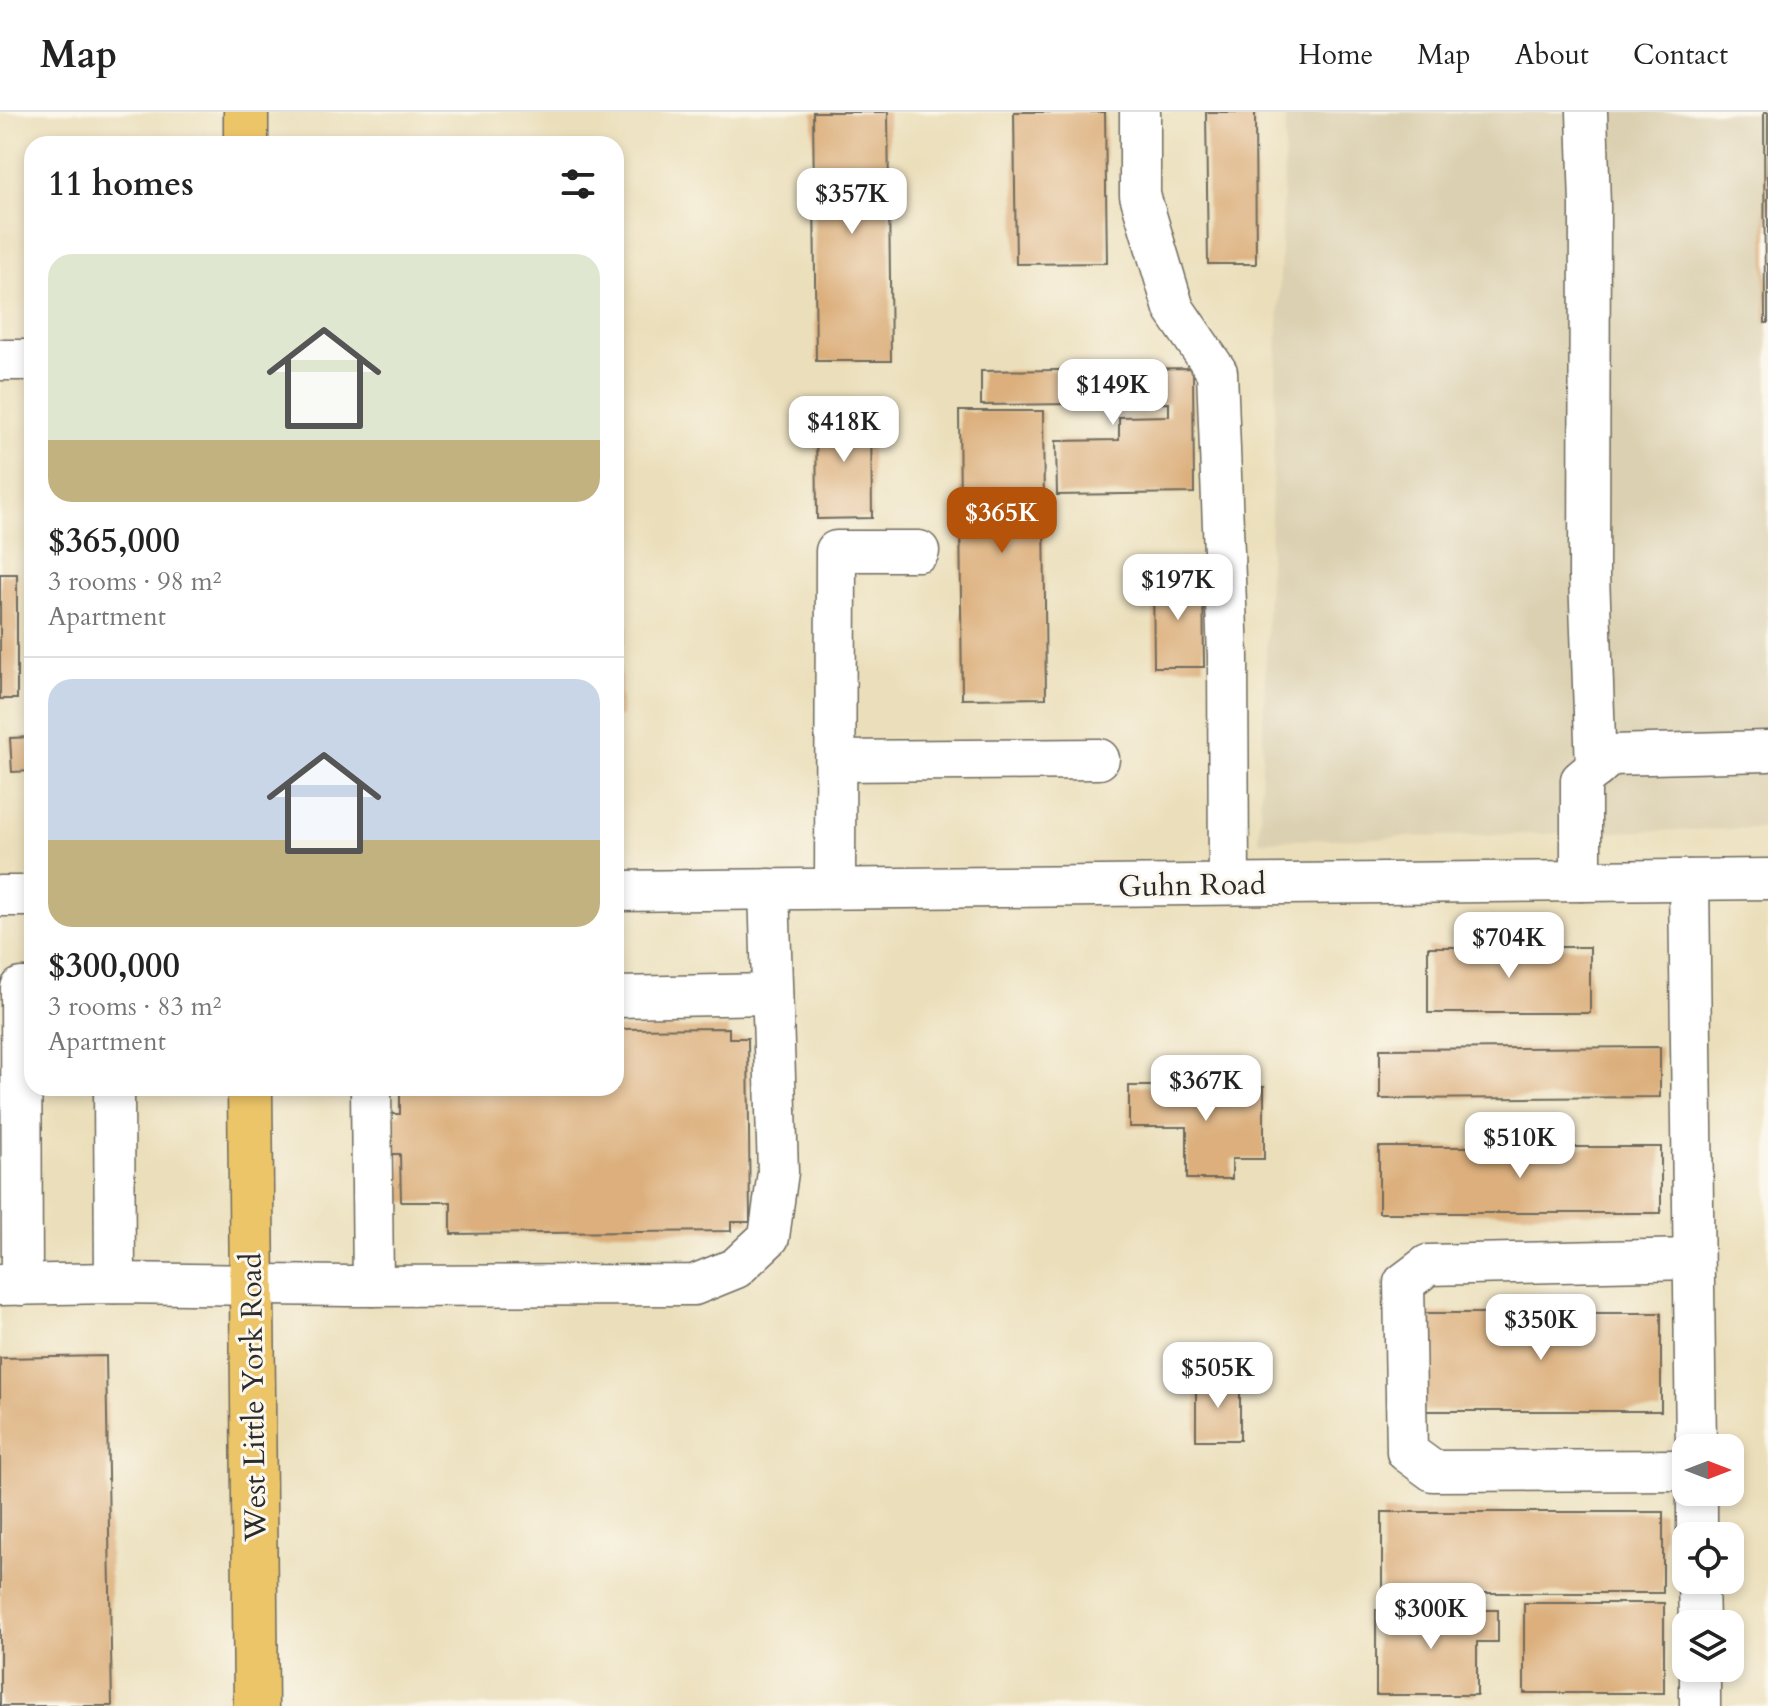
<!DOCTYPE html>
<html lang="en">
<head>
<meta charset="utf-8">
<style>
	:root { --surface:#fff; --page:#f2f2f2; --text:#222; --muted:#767676; --line:#e0e0e0; --accent:#b45309 }
	body { margin:0; font-family:Cardo,serif; background:var(--page); color:var(--text); height:100vh; display:flex; flex-direction:column; font-size:30px; white-space:nowrap }
	* { box-sizing:border-box; margin:0 }
	p { font-size:26px; color:var(--muted) }
	.icon { flex:none; width:44px; height:44px; fill:none; stroke:currentColor; stroke-width:2; stroke-linecap:round; stroke-linejoin:round }
	.map { position:relative; flex:1; overflow:hidden }
	.drawer { position:absolute; left:24px; top:24px; width:600px; height:960px; display:flex; flex-direction:column; background:var(--surface); border-radius:24px; box-shadow:0 4px 12px #0003 }
	.drawer>* { flex:none }
	.needle { width:52px; rotate:90deg }
	.fabs { position:absolute; left:1672px; top:1322px; display:grid; gap:16px }
	.fabs a { display:grid; place-items:center; width:72px; height:72px; border-radius:16px; background:var(--surface); box-shadow:0 4px 12px #0003; font-size:40px }
	.price { position:absolute; translate:-50% -68px; padding:0 18px; border-radius:16px; background:#fff; color:#222; font-size:26px; line-height:52px; filter:drop-shadow(0 2px 4px #0008) }
	.price::after { content:''; position:absolute; left:50%; top:48px; width:24px; height:18px; margin-left:-12px; background:inherit; clip-path:polygon(0 0,100% 0,50% 100%) }
	.price.current { background:var(--accent); color:#fff }
	ul { padding:0; list-style:none }
	li { display:grid; align-content:center; gap:16px; height:424px; padding:0 24px }
	li+li { border-top:2px solid var(--line) }
	li span { display:grid; place-items:center; height:248px; border-radius:24px; color:#555 }
	li>.icon { margin-inline-start:auto }
	span .icon { width:144px; height:144px; fill:#fffc; stroke-width:1 }
	li b { font-size:34px }
	h2 { display:flex; justify-content:space-between; align-items:center; height:96px; padding:0 24px; font-size:34px }
	header { display:flex; align-items:center; gap:48px; box-sizing:border-box; height:112px; padding:0 40px; background:var(--surface); border-bottom:2px solid var(--line) }
	header strong { font-size:38px }
	nav { display:flex; gap:44px; margin-inline-start:auto; font-size:28px }
	.map>svg:first-child { display:block }
</style>
</head>
<body>
<header>
<strong>Map</strong>
<nav><a>Home</a><a>Map</a><a>About</a><a>Contact</a></nav>
</header>
<div class="map">
<svg width="1768" height="1594" viewBox="0 0 1768 1594">
	<rect width="100%" height="100%" fill="#fbf7ec"/>
	<filter id="ink" filterUnits="userSpaceOnUse"><feTurbulence type="fractalNoise" baseFrequency=".0125" numOctaves="2"/><feDisplacementMap in="SourceGraphic" scale="16" xChannelSelector="R" yChannelSelector="G"/><feConvolveMatrix kernelMatrix="1 2 1 2 8 2 1 2 1" color-interpolation-filters="sRGB"/></filter>
	<filter id="wash" filterUnits="userSpaceOnUse"><feTurbulence type="fractalNoise" baseFrequency=".006" numOctaves="4" result="noise"/><feDisplacementMap in="SourceGraphic" scale="32" xChannelSelector="R" yChannelSelector="G"/><feGaussianBlur stdDeviation="1.8" result="paint"/><feColorMatrix in="noise" values="0 0 0 0 0 0 0 0 0 0 0 0 0 0 0 0 0 1.4 0 .05"/><feComposite in="paint" operator="in"/></filter>
	<g filter="url(#wash)">
		<rect width="100%" height="100%" fill="#ebdfbb"/>
		<polygon fill="#dbd0b1" points="1286,0 1768,0 1768,716 1259,729"/>
		<g id="blocks">
			<g fill="#dcaf7c">
				<polygon points="813,0 888,0 891,249 816,249"/>
				<polygon points="1014,0 1105,0 1107,151 1016,152"/>
				<polygon points="1206,0 1255,0 1256,152 1208,152"/>
				<polygon points="1764,0 1768,0 1768,211 1765,211"/>
				<polygon points="1193,256 1194,381 1057,383 1056,329 1119,328 1119,305 1169,304 1169,291 981,293 981,259"/>
				<polygon points="871,298 872,406 817,407 816,299"/>
				<polygon points="959,299 1043,299 1046,586 962,587"/>
				<rect x="0" y="462" width="17" height="125"/>
				<polygon points="1153,464 1203,464 1204,555 1154,555"/>
				<polygon points="616,501 620,501 621,605 616,605"/>
				<polygon points="32,625 32,659 12,660 10,626"/>
				<rect x="1428" y="835" width="162" height="66"/>
				<polygon points="729,916 729,926 748,926 750,1110 731,1110 731,1119 451,1122 451,1090 401,1090 400,1042 388,1042 387,1002 400,1002 400,976 616,976 616,917"/>
				<polygon points="1660,935 1660,985 1380,987 1380,937"/>
				<polygon points="1129,974 1264,974 1264,1047 1232,1047 1232,1067 1187,1067 1187,1015 1129,1015"/>
				<rect x="1379" y="1035" width="282" height="66"/>
				<rect x="1421" y="1201" width="240" height="98"/>
				<polygon points="106,1244 112,1594 0,1594 0,1246"/>
				<rect x="1196" y="1269" width="44" height="59"/>
				<rect x="1382" y="1400" width="281" height="81"/>
				<rect x="1524" y="1491" width="140" height="90"/>
				<polygon points="1376,1498 1498,1498 1498,1530 1477,1530 1477,1583 1376,1583"/>
			</g>
		</g>
	</g>
	<g filter="url(#ink)">
		<use href="#blocks" fill-opacity="0" stroke="#6e6a5d" stroke-width="2"/>
		<g fill="none" stroke-linecap="round" stroke-linejoin="round">
			<defs>
				<g id="minor">
					<polyline points="1140,0 1140,83 1174,197 1217,260 1228,544 1229,772"/>
					<polyline points="1587,0 1590,94 1589,463 1596,656"/>
					<polyline points="0,248 32,248"/>
					<polyline points="836,649 1099,647"/>
					<polyline points="1689,768 1696,1336"/>
					<polyline points="1581,769 1581,668 1611,643 1768,639"/>
					<polyline points="835,776 836,439 919,439"/>
					<polyline points="616,779 1768,767"/>
					<polyline points="0,784 32,784"/>
					<polyline points="616,885 772,882"/>
					<polyline points="114,976 115,1171"/>
					<polyline points="371,976 373,1174"/>
					<polyline points="0,1173 115,1171 348,1174 694,1173 736,1156 769,1125 778,1060 769,777"/>
					<polyline points="22,1173 21,876 32,876"/>
					<polyline points="1686,1358 1433,1359 1407,1340 1404,1171 1428,1153 1693,1147"/>
					<polyline points="1697,1380 1697,1424"/>
					<polyline points="1698,1468 1699,1512"/>
					<polyline points="1700,1556 1700,1594"/>
				</g>
				<g id="major">
					<polyline points="246,0 246,32"/>
					<polyline points="250,976 256,1594"/>
				</g>
			</defs>
			<use href="#minor" stroke="#6e6a5d" stroke-width="43"/>
			<use href="#major" stroke="#6e6a5d" stroke-width="47"/>
			<use href="#minor" stroke="#fff" stroke-width="40"/>
			<use href="#major" stroke="#edc569" stroke-width="44"/>
		</g>
	</g>
	<g text-anchor="middle" stroke-width="6" stroke-linejoin="round" paint-order="stroke">
		<g font-size="30" fill="#2b2b2b" stroke="#fbf7ec">
			<text transform="translate(1192 773) rotate(-1)" y="10">Guhn Road</text>
			<text transform="translate(253 1285) rotate(-91)" y="10">West Little York Road</text>
		</g>
	</g>
</svg>
<div class="fabs">
<a><svg class="needle" viewBox="-14 -14 28 28"><path d="M0-13l5 13h-10z" fill="#e53935"/><path d="M0 13l5-13h-10z" fill="#767676"/></svg></a>
<a><svg class="icon" aria-label="locate" viewBox="0 0 24 24"><circle cx="12" cy="12" r="6"/><path d="M12 2v4M12 18v4M2 12h4M18 12h4"/></svg></a>
<a><svg class="icon" aria-label="layers" viewBox="0 0 24 24"><path d="M12 4l9 5-9 5-9-5zM3 14l9 5 9-5"/></svg></a>
</div>
<b class="price" style="left:852px;top:124px">$357K</b>
<b class="price" style="left:1113px;top:315px">$149K</b>
<b class="price" style="left:844px;top:352px">$418K</b>
<b class="price current" style="left:1002px;top:443px">$365K</b>
<b class="price" style="left:1178px;top:510px">$197K</b>
<b class="price" style="left:1509px;top:868px">$704K</b>
<b class="price" style="left:1206px;top:1011px">$367K</b>
<b class="price" style="left:1520px;top:1068px">$510K</b>
<b class="price" style="left:1541px;top:1250px">$350K</b>
<b class="price" style="left:1218px;top:1298px">$505K</b>
<b class="price" style="left:1431px;top:1539px">$300K</b>
<section class="drawer">
<h2>11 homes<svg class="icon" aria-label="filters" viewBox="0 0 24 24"><path d="M4 7h16M4 17h16"/><circle cx="9" cy="7" r="2"/><circle cx="15" cy="17" r="2"/></svg></h2>
<ul>
<li><span style="background:linear-gradient(#dfe7d0 75%,#c2b280 0)"><svg class="icon" aria-label="home" viewBox="0 0 24 24"><path d="M3 11l9-7 9 7M6 9v11h12V9"/></svg></span><div><b>$365,000</b><p>3 rooms · 98 m²</p><p>Apartment</p></div></li>
<li><span style="background:linear-gradient(#c9d6e8 65%,#c2b280 0)"><svg class="icon" aria-label="home" viewBox="0 0 24 24"><path d="M3 11l9-7 9 7M6 9v11h12V9"/></svg></span><div><b>$300,000</b><p>3 rooms · 83 m²</p><p>Apartment</p></div></li>
</ul>
</section>
</div>
</body>
</html>
